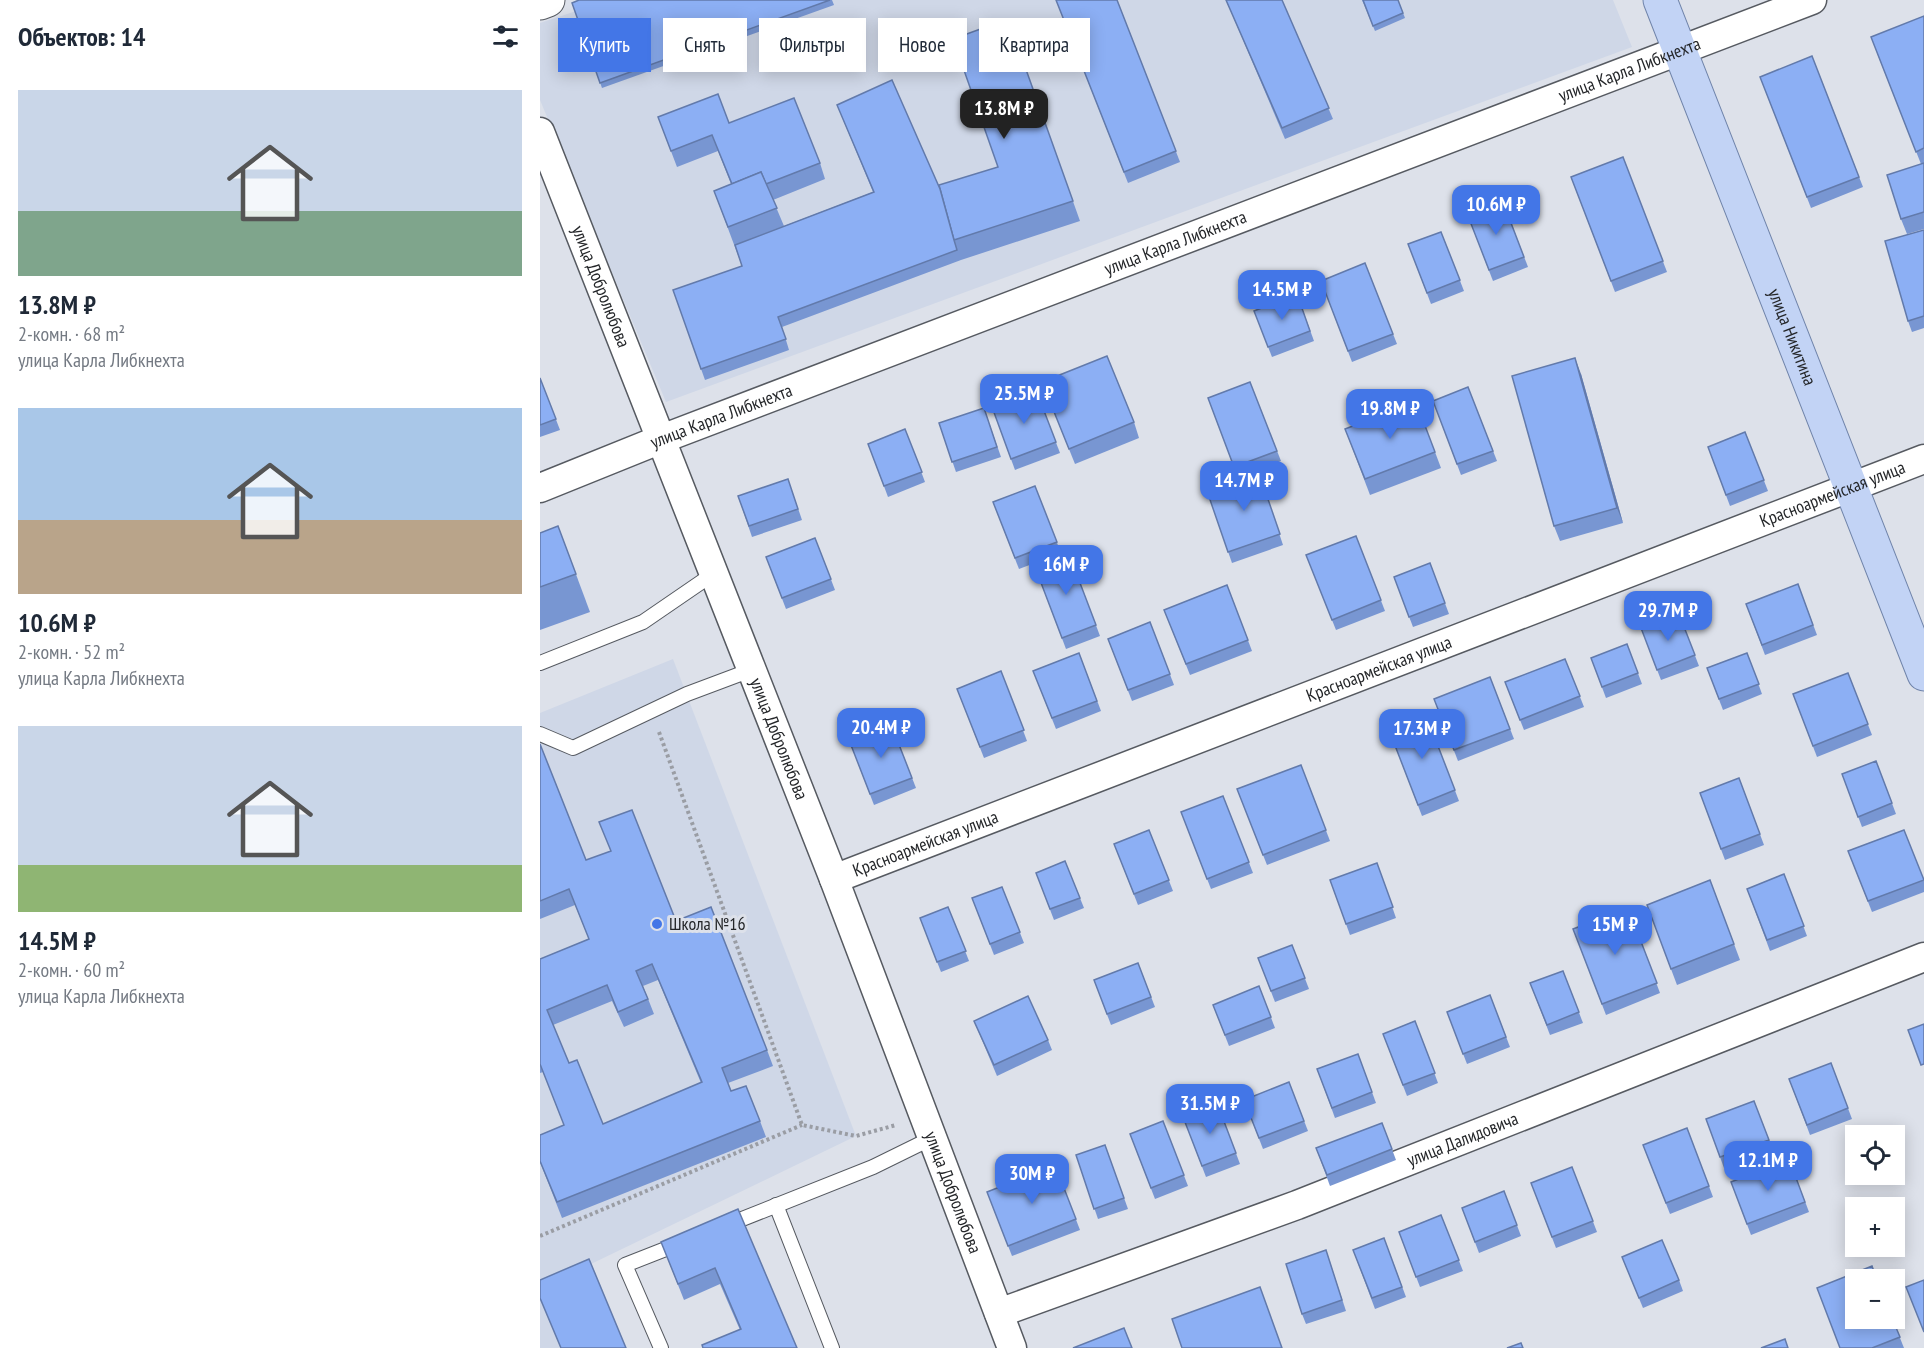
<!DOCTYPE html>
<html lang="ru">
<head>
<meta charset="utf-8">
<style>
	:root { --surface:#fff; --page:#f2f2f3; --text:#1f2937; --muted:#747a83; --accent:#4376e7 }
	body { margin:0; font-family:"PT Sans Narrow",sans-serif; background:var(--page); color:var(--text); height:100vh; display:flex; flex-direction:column; font-size:22px; white-space:nowrap }
	* { box-sizing:border-box; margin:0 }
	p { font-size:20px; color:var(--muted) }
	.icon { flex:none; width:33px; height:33px; fill:none; stroke:currentColor; stroke-width:2; stroke-linecap:round; stroke-linejoin:round }
	.map { position:relative; flex:1; overflow:hidden }
	.details { display:flex; flex-direction:column; background:var(--surface); width:540px }
	.details>* { flex:none }
	.guide { position:absolute; left:18px; top:18px; width:570px; height:54px; display:flex; gap:12px }
	.controls { position:absolute; left:1305px; top:1125px; display:grid; gap:12px }
	.controls a { display:grid; place-items:center; width:60px; height:60px; border-radius:0px; background:var(--surface); box-shadow:0 3px 15px #0003; font-size:30px }
	.price { position:absolute; translate:-50% -51px; padding:0 14px; border-radius:12px; background:var(--accent); color:#fff; font-size:20px; line-height:39px; filter:drop-shadow(0 2px 3px #0008) }
	.price::after { content:''; position:absolute; left:50%; top:36px; width:18px; height:14px; margin-left:-9px; background:inherit; clip-path:polygon(0 0,100% 0,50% 100%) }
	.price.on { background:#222; color:#fff }
	ul { padding:0; list-style:none }
	li { display:grid; align-content:center; gap:12px; height:318px; padding:0 18px }
	li span { display:grid; place-items:center; height:186px; border-radius:0px; color:#555 }
	li>.icon { margin-inline-start:auto }
	span .icon { width:108px; height:108px; fill:#fffc; stroke-width:1 }
	li b { font-size:26px }
	h2 { display:flex; justify-content:space-between; align-items:center; height:72px; padding:0 18px; font-size:26px }
	.chip { padding:0 21px; border-radius:0px; background:var(--surface); box-shadow:0 3px 15px #0003; font-size:21px; line-height:54px }
	.chip.on { background:var(--accent); color:#fff }
	main { display:flex; flex:1; min-height:0 }
	.map>svg:first-child { display:block }
</style>
</head>
<body>
<main>
<section class="details">
<h2>Объектов: 14<svg class="icon" aria-label="filters" viewBox="0 0 24 24"><path d="M4 7h16M4 17h16"/><circle cx="9" cy="7" r="2"/><circle cx="15" cy="17" r="2"/></svg></h2>
<ul>
<li><span style="background:linear-gradient(#c9d6e8 65%,#7fa58c 0)"><svg class="icon" aria-label="home" viewBox="0 0 24 24"><path d="M3 11l9-7 9 7M6 9v11h12V9"/></svg></span><div><b>13.8M ₽</b><p>2-комн. · 68 m²</p><p>улица Карла Либкнехта</p></div></li>
<li><span style="background:linear-gradient(#a9c7e8 60%,#b9a48a 0)"><svg class="icon" aria-label="home" viewBox="0 0 24 24"><path d="M3 11l9-7 9 7M6 9v11h12V9"/></svg></span><div><b>10.6M ₽</b><p>2-комн. · 52 m²</p><p>улица Карла Либкнехта</p></div></li>
<li><span style="background:linear-gradient(#c9d6e8 75%,#8fb573 0)"><svg class="icon" aria-label="home" viewBox="0 0 24 24"><path d="M3 11l9-7 9 7M6 9v11h12V9"/></svg></span><div><b>14.5M ₽</b><p>2-комн. · 60 m²</p><p>улица Карла Либкнехта</p></div></li>
</ul>
</section>
<div class="map">
<svg width="1384" height="1348" viewBox="0 0 1384 1348">
	<rect width="100%" height="100%" fill="#dde1ea"/>
	<g fill="#cfd7e7">
		<polygon points="69,0 1073,0 1092,47 126,402 0,100 0,23"/>
		<polygon points="133,659 316,1136 51,1264 0,1286 0,713"/>
		<polygon points="0,1299 21,1348 0,1348"/>
	</g>
	<g fill="none" stroke-linecap="round" stroke-linejoin="round">
		<defs>
			<g id="service">
				<polyline points="0,663 103,622 173,574"/>
				<polyline points="0,734 33,748 147,694 211,670"/>
				<polyline points="236,1205 292,1348"/>
				<polyline points="187,1225 333,1167 392,1138"/>
				<polyline points="121,1348 85,1265 141,1243"/>
			</g>
			<g id="minor">
				<path id="s1" d="M0,132l294,747 178,469"/>
				<path id="s2" d="M0,488l119,-48 1153,-440"/>
				<path id="s3" d="M294,879l1090,-420"/>
				<path id="s4" d="M459,1313l298,-108 627,-248"/>
			</g>
			<polyline id="secondary" points="0,3 8,0"/>
			<g id="primary">
				<path id="s5" d="M1120,0l264,674"/>
			</g>
		</defs>
		<use href="#service" stroke="#565a61" stroke-width="16"/>
		<use href="#minor" stroke="#565a61" stroke-width="31"/>
		<use href="#secondary" stroke="#565a61" stroke-width="35"/>
		<use href="#primary" stroke="#7084aa" stroke-width="35"/>
		<g stroke="#9a9da4" stroke-width="4" stroke-dasharray="3 3" stroke-linecap="butt">
			<polyline points="119,732 262,1125 316,1136 356,1125"/>
			<polyline points="0,1236 262,1125"/>
		</g>
		<use href="#service" stroke="#fff" stroke-width="14"/>
		<use href="#minor" stroke="#fff" stroke-width="28"/>
		<use href="#secondary" stroke="#fff" stroke-width="33"/>
		<use href="#primary" stroke="#c2d3f5" stroke-width="33"/>
	</g>
	<g fill="#7896d2" fill-rule="evenodd">
		<polygon points="39,0 292,0 294,5 62,88 32,3"/>
		<polygon points="516,0 577,0 640,162 588,183"/>
		<polygon points="686,0 742,0 793,119 745,139"/>
		<polygon points="822,0 858,0 865,18 835,31"/>
		<polygon points="1384,16 1384,229 1367,234 1361,219 1381,164 1337,53"/>
		<polygon points="468,19 540,221 421,260 242,327 249,350 165,380 133,290 202,266 174,191 191,184 178,151 137,167 118,117 189,123 280,163 285,179 233,200 244,226 333,192 297,105 400,189 458,167"/>
		<polygon points="1272,56 1323,187 1271,208 1220,77"/>
		<polygon points="1083,157 1127,272 1075,292 1031,177"/>
		<polygon points="963,202 988,267 953,281 928,216"/>
		<polygon points="1384,230 1384,328 1372,332 1368,321"/>
		<polygon points="901,232 924,291 891,304 868,244"/>
		<polygon points="825,263 857,344 812,362 781,281"/>
		<polygon points="757,294 774,341 732,357 714,311"/>
		<polygon points="1041,374 1083,523 1020,541 1014,526"/>
		<polygon points="0,378 20,430 0,437"/>
		<polygon points="502,382 594,422 599,438 535,464"/>
		<polygon points="710,382 741,461 698,478 668,398"/>
		<polygon points="928,387 957,461 921,475 893,401"/>
		<polygon points="496,390 520,453 475,470 452,407"/>
		<polygon points="444,408 461,457 416,472 399,423"/>
		<polygon points="365,429 385,482 348,497 328,444"/>
		<polygon points="805,429 895,452 901,468 830,495"/>
		<polygon points="1205,432 1228,491 1190,506 1168,447"/>
		<polygon points="719,473 743,545 692,563 667,491"/>
		<polygon points="248,479 262,520 212,537 198,496"/>
		<polygon points="495,486 521,553 479,569 453,502"/>
		<polygon points="18,526 50,612 0,630 0,533"/>
		<polygon points="816,536 845,611 796,630 766,555"/>
		<polygon points="275,538 295,590 246,609 226,557"/>
		<polygon points="529,554 560,636 526,649 495,567"/>
		<polygon points="890,563 909,614 873,627 854,577"/>
		<polygon points="1258,584 1277,635 1225,655 1206,604"/>
		<polygon points="687,585 712,651 650,675 624,610"/>
		<polygon points="1139,614 1159,666 1121,680 1101,628"/>
		<polygon points="610,622 634,685 592,701 568,639"/>
		<polygon points="1087,644 1102,684 1066,698 1051,658"/>
		<polygon points="539,653 561,711 516,729 493,671"/>
		<polygon points="1207,653 1222,694 1183,710 1167,668"/>
		<polygon points="1025,659 1044,707 984,730 965,682"/>
		<polygon points="461,671 487,741 444,758 417,689"/>
		<polygon points="1308,673 1332,735 1277,757 1253,694"/>
		<polygon points="950,677 974,739 918,761 894,699"/>
		<polygon points="886,715 919,801 882,816 849,730"/>
		<polygon points="351,724 376,788 334,805 309,740"/>
		<path d="M0,744l46,116 90,61 91,129 6,16 -45,17 3,8 29,30 6,16 -204,81 -22,-56v-27l24,-10 -21,-53 -3,1v-114l49,-20 -14,-34 -35,14zM118,980l43,103 -98,41 -34,-61 -16,-38 59,-24 12,26 30,-13 -11,-28z"/>
		<polygon points="1336,761 1356,814 1322,827 1302,774"/>
		<polygon points="761,765 790,841 727,865 697,789"/>
		<polygon points="1199,778 1224,845 1185,860 1160,793"/>
		<polygon points="683,796 713,873 671,889 641,812"/>
		<polygon points="609,830 633,891 598,905 574,844"/>
		<polygon points="1364,830 1384,881 1384,892 1332,912 1308,851"/>
		<polygon points="525,861 544,908 514,920 496,873"/>
		<polygon points="837,863 856,918 810,935 790,880"/>
		<polygon points="1244,874 1267,936 1230,951 1207,889"/>
		<polygon points="1170,880 1200,960 1137,985 1107,905"/>
		<polygon points="462,887 484,943 454,955 432,898"/>
		<polygon points="408,907 429,961 401,972 380,918"/>
		<polygon points="1088,908 1120,993 1066,1015 1033,929"/>
		<polygon points="752,945 769,989 735,1002 718,958"/>
		<polygon points="598,963 615,1007 571,1025 554,980"/>
		<polygon points="1023,971 1043,1023 1010,1035 990,983"/>
		<polygon points="719,986 735,1028 689,1046 673,1005"/>
		<polygon points="950,995 970,1047 927,1064 907,1012"/>
		<polygon points="434,1021 508,1040 512,1050 457,1076"/>
		<polygon points="875,1021 898,1083 867,1096 843,1034"/>
		<polygon points="818,1054 836,1103 795,1118 777,1069"/>
		<polygon points="1291,1063 1312,1119 1270,1135 1249,1079"/>
		<polygon points="749,1082 768,1131 723,1149 704,1100"/>
		<polygon points="1214,1101 1233,1150 1184,1168 1166,1119"/>
		<polygon points="677,1103 700,1164 666,1177 643,1117"/>
		<polygon points="623,1121 648,1186 615,1199 590,1134"/>
		<polygon points="842,1123 856,1160 790,1186 776,1148"/>
		<polygon points="1147,1128 1173,1197 1130,1214 1103,1145"/>
		<polygon points="565,1145 588,1209 558,1219 536,1155"/>
		<polygon points="1249,1159 1269,1212 1211,1235 1191,1182"/>
		<polygon points="515,1165 540,1230 472,1256 447,1192"/>
		<polygon points="1032,1167 1057,1232 1016,1248 991,1183"/>
		<polygon points="964,1191 981,1236 939,1253 922,1208"/>
		<polygon points="198,1209 257,1348 200,1330 180,1284 144,1300 121,1242"/>
		<polygon points="901,1215 923,1271 880,1287 859,1232"/>
		<polygon points="844,1238 866,1297 835,1309 813,1250"/>
		<polygon points="786,1250 806,1311 766,1324 762,1314"/>
		<polygon points="1082,1257 1139,1280 1143,1291 1103,1308"/>
		<polygon points="1352,1318 1364,1348 1300,1348"/>
	</g>
	<polygon fill="#627aab" points="1035,358 1041,374 1083,523 1077,508"/>
	<g fill="#8caff4" stroke="#627aab" stroke-width="1.5" fill-rule="evenodd">
		<polygon points="39,0 290,0 60,83 32,3"/>
		<polygon points="516,0 577,0 636,151 584,172"/>
		<polygon points="686,0 742,0 789,108 742,128"/>
		<polygon points="823,0 858,0 863,13 833,26"/>
		<polygon points="1384,16 1384,148 1376,152 1331,37"/>
		<polygon points="468,19 533,201 414,240 399,185 458,167 413,39"/>
		<polygon points="1272,56 1319,177 1267,197 1220,77"/>
		<polygon points="352,80 400,189 414,240 417,250 238,317 246,339 161,369 133,290 202,266 195,245 334,192 297,105"/>
		<polygon points="178,94 189,123 254,98 280,163 226,184 221,172 192,184 172,135 131,151 118,117"/>
		<polygon points="1083,157 1123,261 1071,281 1031,177"/>
		<polygon points="1384,163 1384,212 1361,219 1347,175"/>
		<polygon points="221,172 237,208 188,227 174,191"/>
		<polygon points="963,202 984,257 949,270 928,216"/>
		<polygon points="1384,230 1384,316 1368,321 1345,241"/>
		<polygon points="901,232 920,280 887,293 868,244"/>
		<polygon points="825,263 853,334 808,351 781,281"/>
		<polygon points="757,294 770,331 728,347 714,311"/>
		<polygon points="567,356 594,422 529,449 502,382"/>
		<polygon points="1035,358 1077,508 1014,526 972,376"/>
		<polygon points="0,378 16,419 0,425"/>
		<polygon points="710,382 737,451 694,467 668,398"/>
		<polygon points="928,387 953,451 917,464 893,401"/>
		<polygon points="496,390 516,442 471,459 452,407"/>
		<polygon points="876,402 895,452 825,479 805,429"/>
		<polygon points="444,408 457,447 412,462 399,423"/>
		<polygon points="365,429 382,472 344,486 328,444"/>
		<polygon points="1205,432 1224,480 1186,495 1168,447"/>
		<polygon points="719,473 740,534 688,552 667,491"/>
		<polygon points="248,479 258,509 209,526 198,496"/>
		<polygon points="495,486 517,542 475,558 453,502"/>
		<polygon points="18,526 36,574 0,587 0,533"/>
		<polygon points="816,536 841,600 792,620 766,555"/>
		<polygon points="275,538 291,579 242,598 226,557"/>
		<polygon points="529,554 556,625 522,638 495,567"/>
		<polygon points="890,563 905,603 869,617 854,577"/>
		<polygon points="1258,584 1273,625 1222,645 1206,604"/>
		<polygon points="687,585 708,640 646,664 624,610"/>
		<polygon points="1139,614 1155,655 1117,670 1101,628"/>
		<polygon points="610,622 630,674 588,690 568,639"/>
		<polygon points="1087,644 1098,673 1062,687 1051,658"/>
		<polygon points="539,653 557,701 512,718 493,671"/>
		<polygon points="1207,653 1219,684 1179,699 1167,668"/>
		<polygon points="1025,659 1040,696 980,720 965,682"/>
		<polygon points="461,671 484,730 440,747 417,689"/>
		<polygon points="1308,673 1328,724 1273,746 1253,694"/>
		<polygon points="950,677 970,729 914,750 894,699"/>
		<polygon points="886,715 915,790 878,805 849,730"/>
		<polygon points="351,724 372,778 330,794 309,740"/>
		<path d="M0,744l46,116 25,-9 -12,-29 33,-12 44,111 35,-14 56,143 -45,18 9,23 15,-5 14,35 -203,81 -17,-41v-26l24,-10 -24,-61v-105l49,-20 -20,-50 -29,12zM112,964l50,118 -99,42 -26,-64 -8,3 -22,-53 60,-25 11,27 30,-13 -12,-28z"/>
		<polygon points="1336,761 1352,803 1318,817 1302,774"/>
		<polygon points="761,765 786,830 723,855 697,789"/>
		<polygon points="1199,778 1220,834 1181,849 1160,793"/>
		<polygon points="683,796 709,862 667,879 641,812"/>
		<polygon points="609,830 629,880 594,894 574,844"/>
		<polygon points="1364,830 1384,880 1328,901 1308,851"/>
		<polygon points="525,861 540,898 510,909 496,873"/>
		<polygon points="837,863 853,907 806,924 790,880"/>
		<polygon points="1244,874 1264,926 1227,940 1207,889"/>
		<polygon points="1170,880 1194,944 1131,969 1107,905"/>
		<polygon points="462,887 480,932 450,944 432,898"/>
		<polygon points="408,907 426,951 397,962 380,918"/>
		<polygon points="1088,908 1117,983 1062,1004 1033,929"/>
		<polygon points="752,945 765,978 731,991 718,958"/>
		<polygon points="598,963 611,997 567,1014 554,980"/>
		<polygon points="1023,971 1039,1012 1007,1025 990,983"/>
		<polygon points="719,986 731,1017 685,1035 673,1005"/>
		<polygon points="950,995 966,1037 923,1054 907,1012"/>
		<polygon points="488,996 508,1040 454,1065 434,1021"/>
		<polygon points="875,1021 895,1073 863,1085 843,1034"/>
		<polygon points="1384,1024 1384,1064 1381,1065 1368,1030"/>
		<polygon points="818,1054 832,1092 792,1108 777,1069"/>
		<polygon points="1291,1063 1308,1108 1267,1125 1249,1079"/>
		<polygon points="749,1082 764,1121 719,1138 704,1100"/>
		<polygon points="1214,1101 1229,1140 1180,1157 1166,1119"/>
		<polygon points="677,1103 696,1153 662,1166 643,1117"/>
		<polygon points="623,1121 644,1175 611,1188 590,1134"/>
		<polygon points="842,1123 852,1149 787,1175 776,1148"/>
		<polygon points="1147,1128 1169,1186 1126,1203 1103,1145"/>
		<polygon points="565,1145 584,1198 554,1209 536,1155"/>
		<polygon points="1249,1159 1265,1202 1207,1224 1191,1182"/>
		<polygon points="515,1165 536,1219 468,1246 447,1192"/>
		<polygon points="1032,1167 1053,1221 1012,1237 991,1183"/>
		<polygon points="964,1191 977,1225 935,1242 922,1208"/>
		<polygon points="198,1209 257,1348 163,1348 162,1345 201,1329 175,1268 138,1284 121,1242"/>
		<polygon points="901,1215 919,1260 876,1277 859,1232"/>
		<polygon points="844,1238 862,1287 832,1298 813,1250"/>
		<polygon points="1122,1240 1139,1280 1099,1298 1082,1257"/>
		<polygon points="786,1250 802,1300 762,1314 746,1264"/>
		<polygon points="49,1259 86,1348 21,1348 0,1298 0,1280"/>
		<polygon points="1332,1266 1337,1280 1316,1280 1316,1318 1352,1318 1360,1337 1332,1348 1300,1348 1277,1288"/>
		<polygon points="1384,1280 1384,1332 1366,1287"/>
		<polygon points="720,1287 742,1348 642,1348 632,1319"/>
		<polygon points="584,1328 592,1348 533,1348"/>
		<polygon points="1245,1339 1248,1348 1221,1348"/>
		<polygon points="981,1343 983,1348 967,1348"/>
	</g>
	<circle fill="#4376e7" stroke="#dde1ea" stroke-width="2" cx="117" cy="924" r="6"/>
	<g text-anchor="middle" stroke-width="6" stroke-linejoin="round" paint-order="stroke">
		<g font-size="18" fill="#242629" stroke="#dde1ea">
			<text dy="6" stroke="none"><textPath href="#s2" startOffset="1167">улица Карла Либкнехта</textPath></text>
			<text dy="6" stroke="none"><textPath href="#s2" startOffset="681">улица Карла Либкнехта</textPath></text>
			<text dy="6" stroke="none"><textPath href="#s1" startOffset="166">улица Добролюбова</textPath></text>
			<text dy="6" stroke="none"><textPath href="#s5" startOffset="362">улица Никитина</textPath></text>
			<text dy="6" stroke="none"><textPath href="#s2" startOffset="195">улица Карла Либкнехта</textPath></text>
			<text dy="6" stroke="none"><textPath href="#s3" startOffset="1070">Красноармейская улица</textPath></text>
			<text dy="6" stroke="none"><textPath href="#s3" startOffset="584">Красноармейская улица</textPath></text>
			<text dy="6" stroke="none"><textPath href="#s1" startOffset="652">улица Добролюбова</textPath></text>
			<text dy="6" stroke="none"><textPath href="#s3" startOffset="98">Красноармейская улица</textPath></text>
			<text dy="6" stroke="none"><textPath href="#s4" startOffset="495">улица Далидовича</textPath></text>
			<text dy="6" stroke="none"><textPath href="#s1" startOffset="1138">улица Добролюбова</textPath></text>
		</g>
		<g font-size="18" fill="#242629" stroke="#dde1ea" text-anchor="start">
			<text x="129" y="930">Школа №16</text>
		</g>
	</g>
</svg>
<div class="controls">
<a><svg class="icon" aria-label="locate" viewBox="0 0 24 24"><circle cx="12" cy="12" r="6"/><path d="M12 2v4M12 18v4M2 12h4M18 12h4"/></svg></a>
<a>+</a>
<a>−</a>
</div>
<b class="price on" style="left:464px;top:140px">13.8M ₽</b>
<b class="price" style="left:956px;top:236px">10.6M ₽</b>
<b class="price" style="left:742px;top:321px">14.5M ₽</b>
<b class="price" style="left:484px;top:425px">25.5M ₽</b>
<b class="price" style="left:850px;top:440px">19.8M ₽</b>
<b class="price" style="left:704px;top:512px">14.7M ₽</b>
<b class="price" style="left:526px;top:596px">16M ₽</b>
<b class="price" style="left:1128px;top:642px">29.7M ₽</b>
<b class="price" style="left:341px;top:759px">20.4M ₽</b>
<b class="price" style="left:882px;top:760px">17.3M ₽</b>
<b class="price" style="left:1075px;top:956px">15M ₽</b>
<b class="price" style="left:670px;top:1135px">31.5M ₽</b>
<b class="price" style="left:1228px;top:1192px">12.1M ₽</b>
<b class="price" style="left:492px;top:1205px">30M ₽</b>
<div class="guide">
<a class="chip on">Купить</a>
<a class="chip">Снять</a>
<a class="chip">Фильтры</a>
<a class="chip">Новое</a>
<a class="chip">Квартира</a>
</div>
</div>
</main>
</body>
</html>
